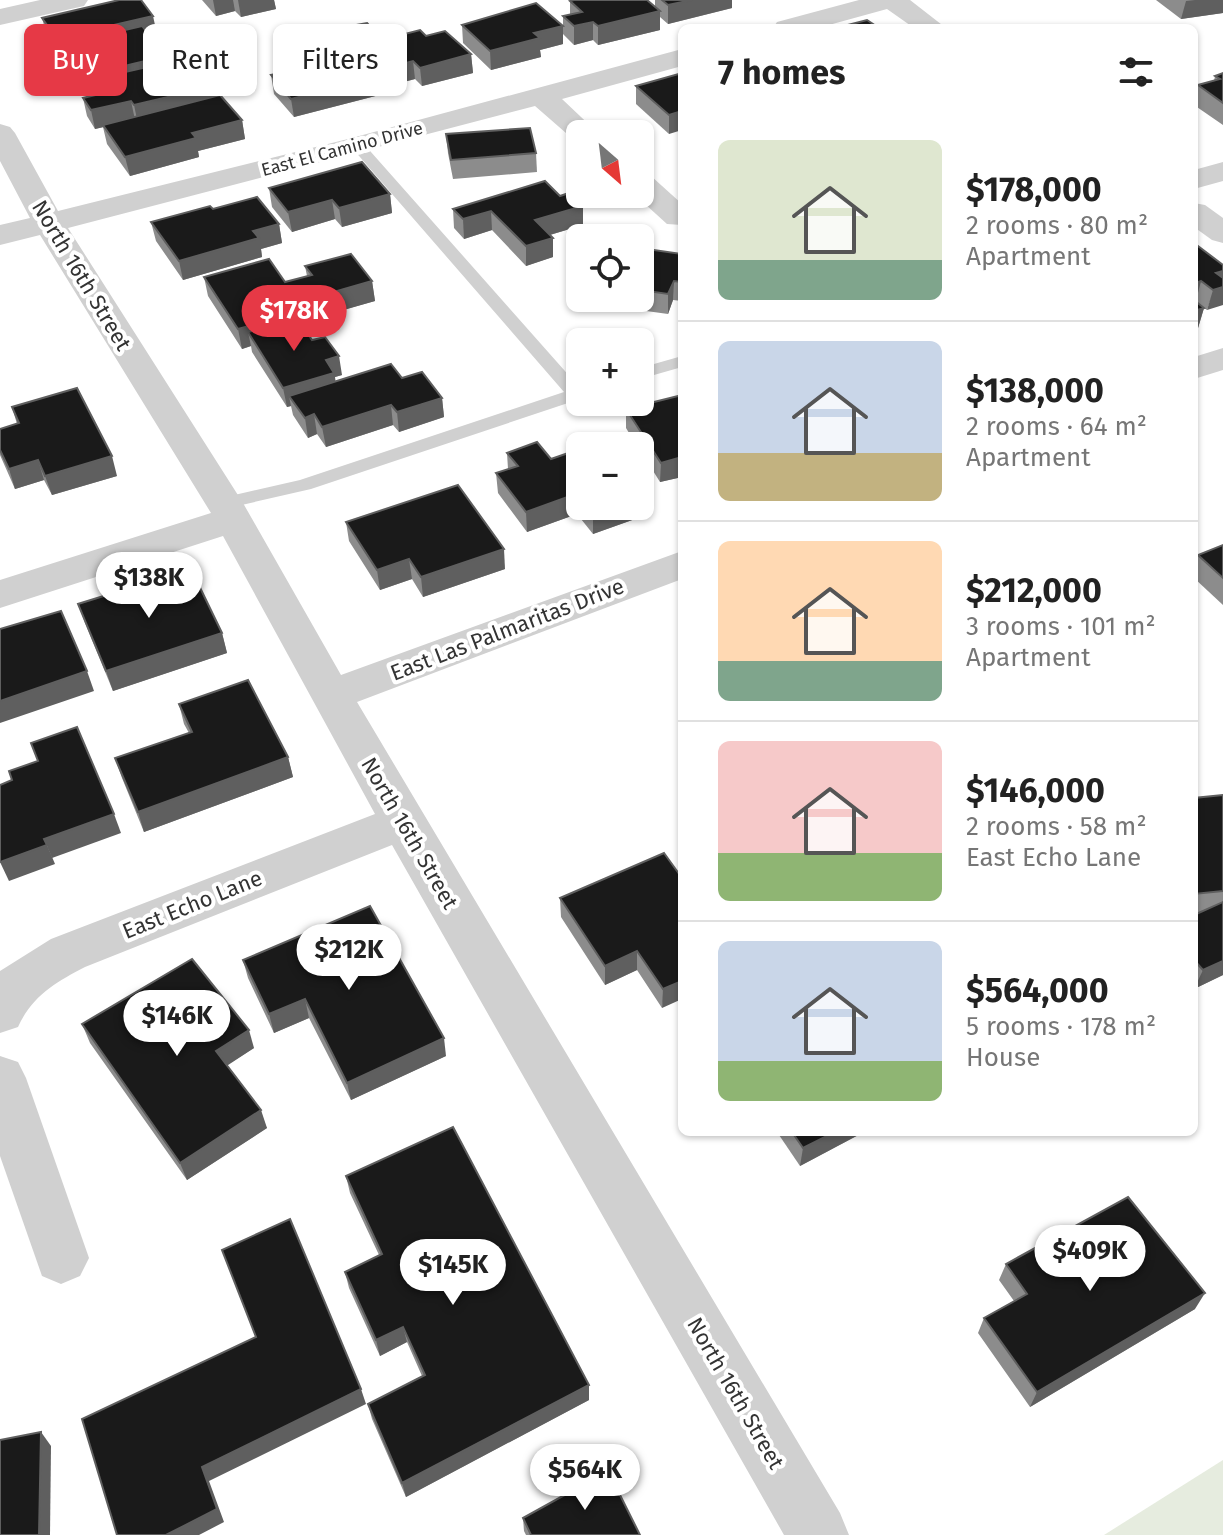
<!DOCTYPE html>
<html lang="en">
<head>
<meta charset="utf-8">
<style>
	:root { --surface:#fff; --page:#f2f2f2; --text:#222; --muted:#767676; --line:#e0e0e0; --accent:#e63946 }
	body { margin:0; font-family:"Fira Sans",sans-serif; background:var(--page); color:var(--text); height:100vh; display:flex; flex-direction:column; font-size:30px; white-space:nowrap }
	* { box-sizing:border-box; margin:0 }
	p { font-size:26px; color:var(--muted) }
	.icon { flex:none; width:44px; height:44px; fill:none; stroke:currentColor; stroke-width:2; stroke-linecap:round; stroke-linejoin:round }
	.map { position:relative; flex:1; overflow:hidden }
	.sheet { position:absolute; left:678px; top:24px; width:520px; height:1112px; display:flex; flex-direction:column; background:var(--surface); border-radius:12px; box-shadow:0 2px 6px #0004 }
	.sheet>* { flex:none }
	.hud { position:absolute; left:24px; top:24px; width:534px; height:72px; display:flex; gap:16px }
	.needle { width:52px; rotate:152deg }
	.controls { position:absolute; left:566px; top:120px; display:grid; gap:16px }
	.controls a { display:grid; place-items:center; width:88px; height:88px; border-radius:12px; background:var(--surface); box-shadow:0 2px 6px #0004; font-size:40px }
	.price { position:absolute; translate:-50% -68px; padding:0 18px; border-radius:28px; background:#fff; color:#222; font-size:26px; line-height:52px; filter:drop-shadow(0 2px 4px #0008) }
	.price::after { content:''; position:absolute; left:50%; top:48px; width:24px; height:18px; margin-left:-12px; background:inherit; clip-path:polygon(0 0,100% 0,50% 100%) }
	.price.current { background:var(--accent); color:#fff }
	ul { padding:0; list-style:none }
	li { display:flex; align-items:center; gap:24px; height:200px; padding:0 40px }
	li+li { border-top:2px solid var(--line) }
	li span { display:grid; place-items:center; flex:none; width:224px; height:160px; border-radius:12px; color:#555 }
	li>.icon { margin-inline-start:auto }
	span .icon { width:96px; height:96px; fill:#fffc; stroke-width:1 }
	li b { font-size:34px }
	h2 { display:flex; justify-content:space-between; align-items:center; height:96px; padding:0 40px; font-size:34px }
	.chip { padding:0 28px; border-radius:12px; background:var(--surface); box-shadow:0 2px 6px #0004; font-size:28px; line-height:72px }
	.chip.current { background:var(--accent); color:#fff }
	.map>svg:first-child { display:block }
</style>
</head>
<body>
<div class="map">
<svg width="1223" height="1535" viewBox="0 0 1223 1535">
	<rect width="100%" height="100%" fill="#fff"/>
	<polygon fill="#e6ecdf" points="1223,1460 1223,1535 1104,1535"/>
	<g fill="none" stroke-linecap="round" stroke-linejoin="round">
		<g fill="#d0d0d0" fill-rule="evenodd">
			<polygon points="353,143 363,143 580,388 580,399 311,489 224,509 217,507 214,503 217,499 300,480 564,392 353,149"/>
			<polygon points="682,356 682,367 640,379 640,368"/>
		</g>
		<g fill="#d0d0d0" fill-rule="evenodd">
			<polygon points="40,0 88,0 84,6 0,25 0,9"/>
			<polygon points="859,0 910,0 946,28 914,28 887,9 818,28 773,28 777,22"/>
			<path d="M682,49v17l-120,33 37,35h-19v8l-6,-2 -39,-34 -467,122 175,275 98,172 341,-124v28l-325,123 483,811 9,22h-65l-392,-690 -307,122c-29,15 -53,29 -67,60l-18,6v-62l51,-32 324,-125 -152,-278 -223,72v-28l211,-67 -171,-278 -40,10v-20l30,-7 -30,-57v-37l10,3 5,6 43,78 290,-72z"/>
			<polygon points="1223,162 1223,181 1194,189 1194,170"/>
			<polygon points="640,174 651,176 682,204 682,225 667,224 634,194 640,194"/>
			<polygon points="1194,203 1205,205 1223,218 1223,243 1212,240 1194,227"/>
			<polygon points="1223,348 1223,370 1194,379 1194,357"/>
			<polygon points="0,1056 18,1062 26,1078 89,1258 80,1276 61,1284 42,1276 0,1156"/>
		</g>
	</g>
	<g fill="#8c8c8c">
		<polygon points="202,0 274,0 276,9 241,17 235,11 216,16"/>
		<polygon points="655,0 732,0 732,8 668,24 660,17 660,30 598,45 593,40 574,45 563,34 563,16 570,15 570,1 655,7"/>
		<polygon points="1156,0 1223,0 1223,13 1181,19"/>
		<polygon points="42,18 157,34 150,35 167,62 224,94 208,98 242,120 245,139 198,151 199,157 130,176 107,144 103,127 95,129 87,116 83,98 106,92 106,90 91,93 70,63 66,48 57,50 47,36"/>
		<polygon points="462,25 563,26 563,44 540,50 541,57 491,70 463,43"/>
		<polygon points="345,27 380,40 426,36 471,54 473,73 422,86 415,79 396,84 372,61 372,57 369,58 387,93 294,117 274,94 271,75 278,74 277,61 317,64 341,62 357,58 347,46"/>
		<polygon points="682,73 669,134 636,104 636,86"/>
		<polygon points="1223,73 1223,125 1194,105 1194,99 1198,85 1214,81 1215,76"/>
		<polygon points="446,134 536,153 537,172 453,179 448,153"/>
		<polygon points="545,181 583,225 550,235 553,238 553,257 526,266 492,230 464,239 454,228 453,209"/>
		<polygon points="269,188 390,194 392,213 342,227 335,219 292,232 272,207"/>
		<polygon points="151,222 279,224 282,243 261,249 262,257 183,280 156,241"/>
		<polygon points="1194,243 1223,265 1207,310 1195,301 1204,308 1198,328 1194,329"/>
		<polygon points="640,248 682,254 682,301 673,300 668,314 603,305 603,298 640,298"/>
		<polygon points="305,266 372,281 375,301 300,322 312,340 342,375 335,377 335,381 402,378 442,398 444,417 399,432 393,425 326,447 317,434 308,438 293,415 291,406 287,407 252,352 251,346 242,349 208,296 204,277 285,282 307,276"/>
		<polygon points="682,395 682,477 660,482 640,450 640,446 637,446 626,428 626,409"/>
		<polygon points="12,407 117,476 52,495 44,480 15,489 0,455 0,429 17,424"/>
		<polygon points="580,449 580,506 635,506 635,519 593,534 577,514 527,532 498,493 496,473 508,469 507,453 551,459"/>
		<polygon points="346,522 505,569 423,597 412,579 380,590 349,541"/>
		<polygon points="1223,545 1223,605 1194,578 1194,566 1198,555"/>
		<polygon points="78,604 222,633 227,653 113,691 85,623"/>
		<polygon points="179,704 288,757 293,777 144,832 122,778 115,758 189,733 184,724"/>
		<polygon points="1223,795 1223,975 1194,989 1194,915 1202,912 1194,912 1194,798"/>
		<polygon points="682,878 662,1008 637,970 605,985 561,917 560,898"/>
		<polygon points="243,960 446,1056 351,1100 309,1018 274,1033 248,978"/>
		<polygon points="82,1024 254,1048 227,1065 267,1128 187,1180 90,1043"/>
		<polygon points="777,1132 864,1132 800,1166"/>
		<polygon points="346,1176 589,1385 589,1400 406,1497 372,1419 368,1404 422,1376 407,1342 380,1356 349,1288 345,1272 379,1255 350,1193"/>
		<polygon points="1006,1264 1195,1309 1030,1407 978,1333 984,1318 1014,1301 999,1280"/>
		<polygon points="523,1518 640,1535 526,1535 524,1531"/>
	</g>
	<g fill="#5f5f5f">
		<polygon points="213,0 233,0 235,11 216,16"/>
		<polygon points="238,0 274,0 276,9 241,17"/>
		<polygon points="692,0 732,0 732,8 668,24 668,5"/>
		<polygon points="1195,0 1223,0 1223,13 1181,19 1186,1"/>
		<polygon points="660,11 660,30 598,45 598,26"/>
		<polygon points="153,16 157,34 79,52 75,34"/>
		<polygon points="593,22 593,40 574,45 574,26"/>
		<polygon points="563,26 563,44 540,50 541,57 491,70 490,51 534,33"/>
		<polygon points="70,27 75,46 65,44 66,48 57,50 52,32"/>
		<polygon points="379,37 381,53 370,43 372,57 358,60 356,42"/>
		<polygon points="471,54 473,73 422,86 420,68"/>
		<polygon points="166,56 170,74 103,77 106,90 91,93 87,75"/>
		<polygon points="413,61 415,79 396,84 394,66"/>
		<polygon points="385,75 387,93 294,117 291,99"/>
		<polygon points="220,76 224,94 208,98 138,124 134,105 200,81"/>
		<polygon points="131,101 135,120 95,129 91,110"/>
		<polygon points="682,111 682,130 669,134 669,115"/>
		<polygon points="242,120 245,139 198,151 199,157 130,176 125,157 192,133"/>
		<polygon points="390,194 392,213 342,227 339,208"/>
		<polygon points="332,200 335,219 292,232 288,212"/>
		<polygon points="583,206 583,225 536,239 535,220"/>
		<polygon points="491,211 492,230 464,239 463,219"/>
		<polygon points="279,224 282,243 261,249 262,257 183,280 179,261 253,231"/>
		<polygon points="553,238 553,257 526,266 526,246"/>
		<polygon points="1223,271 1223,305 1207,310 1213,290 1216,273"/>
		<polygon points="372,281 375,301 295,324 248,332 251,346 242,349 238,329 288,305"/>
		<polygon points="674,281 673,300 668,314 668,294"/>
		<polygon points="1201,281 1196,301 1194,301 1194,284"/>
		<polygon points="1204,308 1198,328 1194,329 1194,311"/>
		<polygon points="339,356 342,375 335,377 337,392 289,396 291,406 287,407 283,388 326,360"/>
		<polygon points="442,398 444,417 399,432 397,412"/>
		<polygon points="391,405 393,425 326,447 322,427"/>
		<polygon points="314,414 317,434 308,438 305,418"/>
		<polygon points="112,456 117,476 52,495 45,476"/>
		<polygon points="682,457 682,477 660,482 661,463"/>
		<polygon points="38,460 44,480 15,489 9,469"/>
		<polygon points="576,494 577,514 527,532 526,512"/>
		<polygon points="616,506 635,506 635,519 593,534 593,514"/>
		<polygon points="504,549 505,569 423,597 421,577"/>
		<polygon points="409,559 412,579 380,590 377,570"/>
		<polygon points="222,633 227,653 113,691 106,671"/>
		<polygon points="87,671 94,691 0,723 0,701"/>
		<polygon points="288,757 293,777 144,832 138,812"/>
		<polygon points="114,814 121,833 52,858 44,839"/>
		<polygon points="47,845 55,864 9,881 0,862"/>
		<polygon points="637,951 637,970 605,985 605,966"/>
		<polygon points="1223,961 1223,975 1194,989 1203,970"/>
		<polygon points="682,981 682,999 662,1008 663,989"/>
		<polygon points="305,999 309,1018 274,1033 269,1014"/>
		<polygon points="249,1030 254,1048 222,1069 216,1051"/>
		<polygon points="444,1038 446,1056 351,1100 347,1083"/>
		<polygon points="261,1110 267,1128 187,1180 180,1163"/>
		<polygon points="835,1132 864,1132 800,1166 803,1148"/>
		<polygon points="1205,1293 1195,1309 1030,1407 1037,1392"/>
		<polygon points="403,1327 407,1342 380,1356 376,1340"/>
		<polygon points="589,1385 589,1400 406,1497 402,1483"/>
		<polygon points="361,1389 366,1404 209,1481 224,1522 199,1535 166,1535 202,1467"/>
		<polygon points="41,1432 51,1446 50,1535 39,1535"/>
	</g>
	<g fill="#1a1a1a" stroke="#5f5f5f" stroke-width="2">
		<polygon points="119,0 141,0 153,16 75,34 70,27 52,32 42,18"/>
		<polygon points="574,0 647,0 660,11 598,26 593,22 574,26 563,16 582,12 570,1"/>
		<polygon points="662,0 692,0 668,5"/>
		<polygon points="536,3 563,26 534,33 540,38 490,51 462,25"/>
		<polygon points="867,20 879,28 836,28"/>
		<polygon points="367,23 379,37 356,42 345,27"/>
		<polygon points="142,26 166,56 87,75 65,44"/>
		<polygon points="420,30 426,36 445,31 471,54 420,68 413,61 394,66 370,43"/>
		<polygon points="307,53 317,64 338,59 341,62 367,56 385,75 291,99 271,75 286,72 277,61"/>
		<polygon points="204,54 220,76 200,81 206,88 134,105 131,101 91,110 83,98 112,91 103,77"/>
		<polygon points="682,73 682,111 669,115 636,86"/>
		<polygon points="1223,73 1223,103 1198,85 1220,79 1215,76"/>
		<polygon points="220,95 242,120 192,133 196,138 125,157 103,125"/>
		<polygon points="530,128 536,153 451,160 446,134"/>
		<polygon points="362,162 390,194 339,208 332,200 288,212 269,188"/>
		<polygon points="545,181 560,196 569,193 583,206 535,220 553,238 526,246 491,211 463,219 453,209"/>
		<polygon points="257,197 279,224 253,231 259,238 179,261 151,222 210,206 213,209"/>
		<polygon points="1194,243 1223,265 1223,271 1216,273 1223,278 1223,287 1213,290 1201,281 1194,284"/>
		<polygon points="640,248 682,254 682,282 674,281 668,294 640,290"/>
		<polygon points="351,254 372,281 288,305 293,314 238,329 204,277 269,259 285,282 312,275 305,266"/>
		<polygon points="1194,300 1204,308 1194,311"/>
		<polygon points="298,319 312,340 325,337 339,356 326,360 334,373 283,388 248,332"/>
		<polygon points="391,364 402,378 422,372 442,398 397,412 391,405 322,427 314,414 305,418 289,396"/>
		<polygon points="77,388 112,456 45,476 38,460 9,469 0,450 0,429 19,423 12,407"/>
		<polygon points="682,395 682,457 661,463 626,409"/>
		<polygon points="606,440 611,446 588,446"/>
		<polygon points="537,442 551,459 580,449 580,498 576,494 526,512 496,473 518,466 507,453"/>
		<polygon points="458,485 504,549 421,577 409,559 377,570 346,522"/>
		<polygon points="586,506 616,506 593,514"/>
		<polygon points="1223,545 1223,578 1198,555"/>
		<polygon points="191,569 222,633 106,671 78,604"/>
		<polygon points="61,611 87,671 0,701 0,629"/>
		<polygon points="248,680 288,757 138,812 115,758 192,732 179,704"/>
		<polygon points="77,727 114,814 44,839 47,845 0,862 0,785 12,780 9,771 38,761 31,743"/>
		<polygon points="1223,795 1223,891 1194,894 1194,798"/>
		<polygon points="664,853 682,878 682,981 663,989 637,951 605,966 560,898"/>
		<polygon points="1223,902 1223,961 1203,970 1194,960 1194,915"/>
		<polygon points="370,906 444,1038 347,1083 305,999 269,1014 243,960"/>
		<polygon points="192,959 249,1030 216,1051 261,1110 180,1163 82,1024"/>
		<polygon points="453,1127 589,1385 402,1483 368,1404 425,1375 403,1327 376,1340 345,1272 382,1254 346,1176"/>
		<polygon points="792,1132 835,1132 803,1148"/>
		<polygon points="1128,1197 1205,1293 1037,1392 984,1318 1027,1294 1006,1264"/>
		<polygon points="290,1219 361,1389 202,1467 217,1509 166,1535 117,1535 82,1419 256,1337 222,1250"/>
		<polygon points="41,1432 39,1535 0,1535 0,1440"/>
		<polygon points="608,1471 640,1535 531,1535 523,1518"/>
	</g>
	<g text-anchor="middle" stroke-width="8" stroke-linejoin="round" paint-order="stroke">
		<g font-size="18" fill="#333" stroke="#fff">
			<text transform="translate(342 149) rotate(-15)" y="6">East El Camino Drive</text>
		</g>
		<g font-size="22" fill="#333" stroke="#fff">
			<text transform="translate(82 275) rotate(59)" y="8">North 16th Street</text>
			<text transform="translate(507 629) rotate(-21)" y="8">East Las Palmaritas Drive</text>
			<text transform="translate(410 833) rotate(60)" y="8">North 16th Street</text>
			<text transform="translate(192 904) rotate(-22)" y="8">East Echo Lane</text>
			<text transform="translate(736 1393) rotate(60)" y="8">North 16th Street</text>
		</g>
	</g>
</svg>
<div class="controls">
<a><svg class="needle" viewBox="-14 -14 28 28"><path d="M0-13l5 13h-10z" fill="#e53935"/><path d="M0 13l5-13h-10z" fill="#767676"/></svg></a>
<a><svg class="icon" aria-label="locate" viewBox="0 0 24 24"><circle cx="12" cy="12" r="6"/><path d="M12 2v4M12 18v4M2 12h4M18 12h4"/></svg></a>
<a>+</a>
<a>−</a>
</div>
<b class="price current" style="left:294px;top:353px">$178K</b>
<b class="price" style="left:149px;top:620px">$138K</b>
<b class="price" style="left:349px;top:992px">$212K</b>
<b class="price" style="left:177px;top:1058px">$146K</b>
<b class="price" style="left:1090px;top:1293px">$409K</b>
<b class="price" style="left:453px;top:1307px">$145K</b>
<b class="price" style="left:585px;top:1512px">$564K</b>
<div class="hud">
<a class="chip current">Buy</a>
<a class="chip">Rent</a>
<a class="chip">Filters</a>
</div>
<section class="sheet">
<h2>7 homes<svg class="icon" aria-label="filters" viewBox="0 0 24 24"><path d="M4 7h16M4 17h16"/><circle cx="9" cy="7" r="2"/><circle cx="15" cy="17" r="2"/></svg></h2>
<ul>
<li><span style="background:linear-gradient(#dfe7d0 75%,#7fa58c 0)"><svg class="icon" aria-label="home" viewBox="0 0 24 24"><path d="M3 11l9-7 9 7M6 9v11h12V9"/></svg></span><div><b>$178,000</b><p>2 rooms · 80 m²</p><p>Apartment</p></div></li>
<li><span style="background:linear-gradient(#c9d6e8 70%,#c2b280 0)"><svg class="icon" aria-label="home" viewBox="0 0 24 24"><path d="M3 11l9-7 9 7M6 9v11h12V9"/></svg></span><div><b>$138,000</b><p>2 rooms · 64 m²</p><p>Apartment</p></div></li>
<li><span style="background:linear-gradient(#ffd9b3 75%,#7fa58c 0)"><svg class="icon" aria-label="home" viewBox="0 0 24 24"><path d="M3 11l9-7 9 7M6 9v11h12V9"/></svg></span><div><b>$212,000</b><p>3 rooms · 101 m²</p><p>Apartment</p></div></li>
<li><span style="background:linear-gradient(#f6c9c9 70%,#8fb573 0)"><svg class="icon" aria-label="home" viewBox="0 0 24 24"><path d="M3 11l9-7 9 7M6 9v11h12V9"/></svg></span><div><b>$146,000</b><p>2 rooms · 58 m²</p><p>East Echo Lane</p></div></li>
<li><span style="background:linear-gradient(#c9d6e8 75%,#8fb573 0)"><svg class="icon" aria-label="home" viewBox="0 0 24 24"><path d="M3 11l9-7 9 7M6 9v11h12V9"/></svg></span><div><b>$564,000</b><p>5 rooms · 178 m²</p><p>House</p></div></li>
</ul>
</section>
</div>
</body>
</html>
